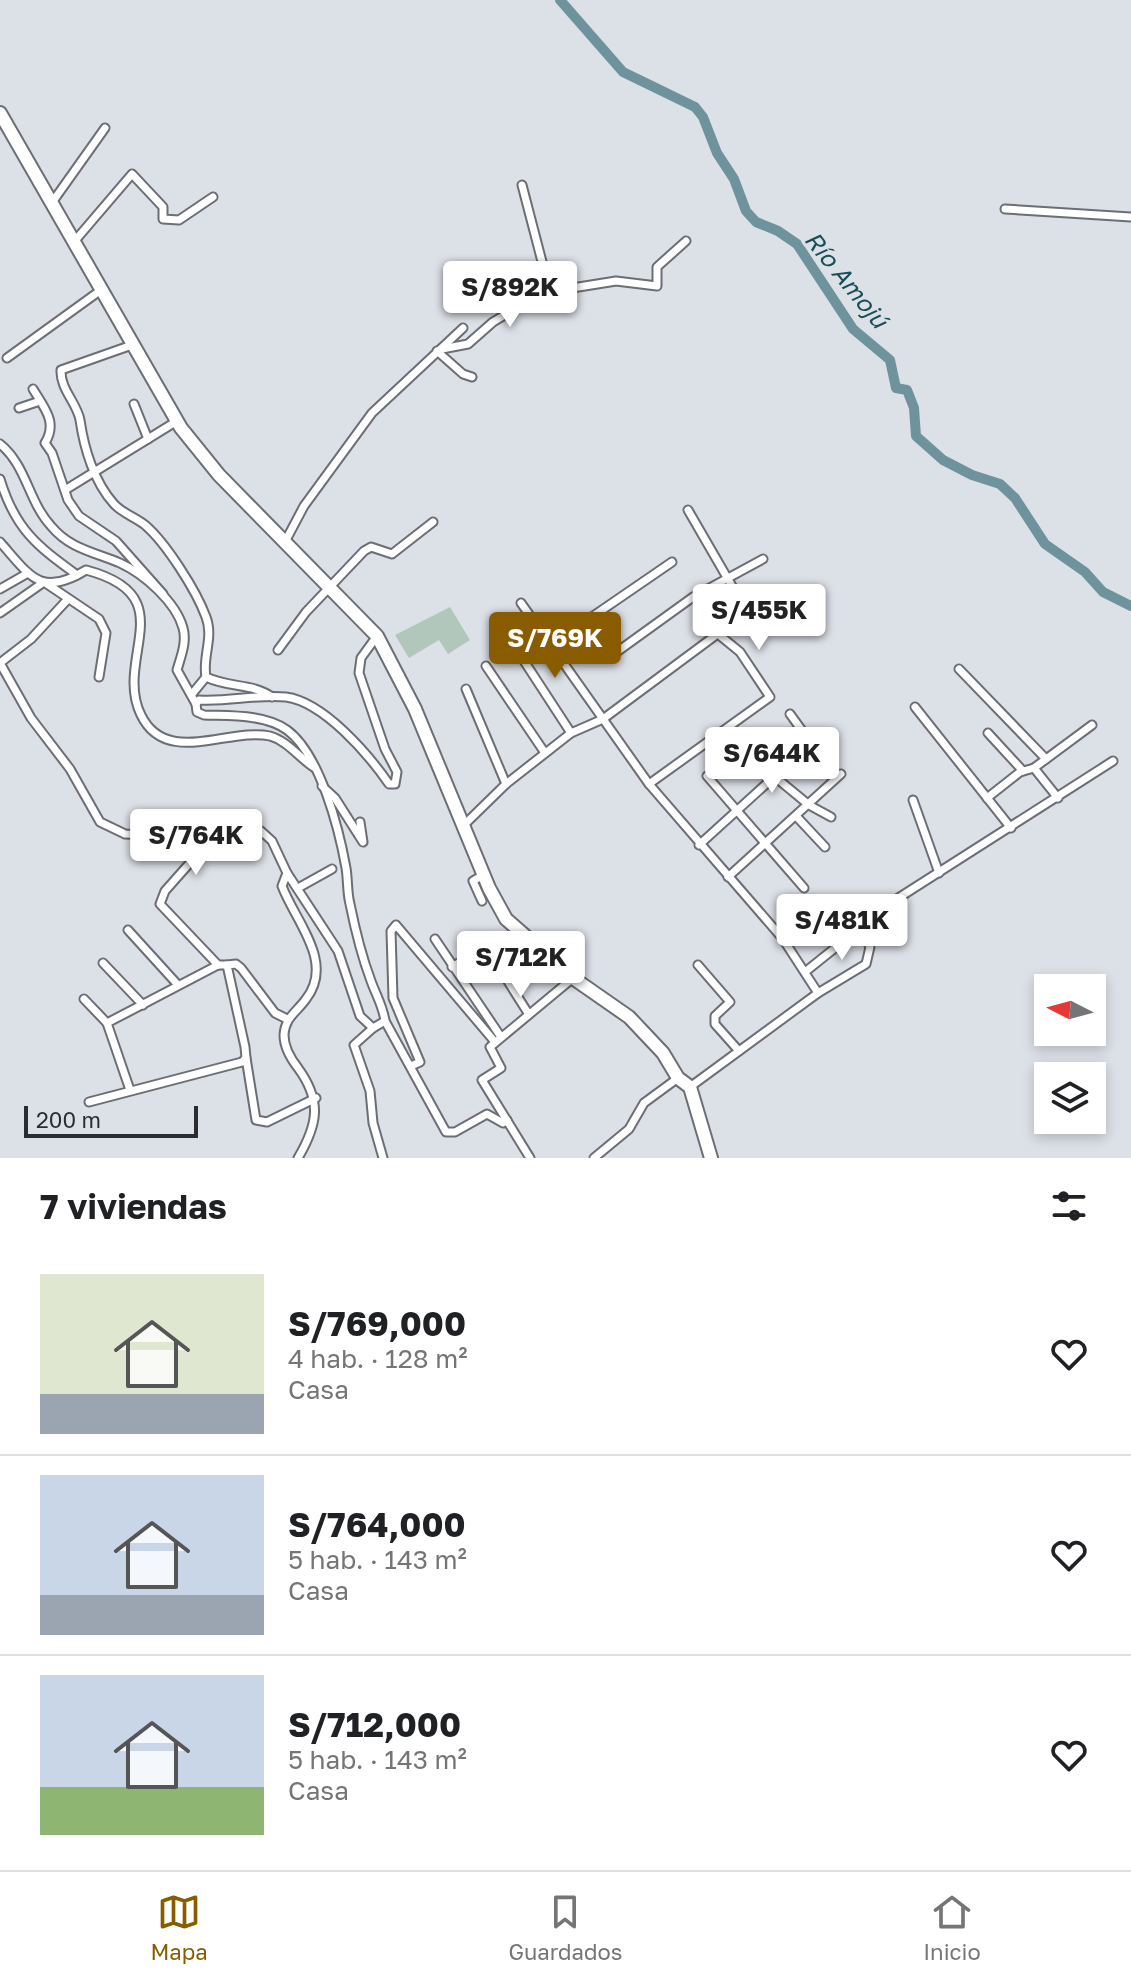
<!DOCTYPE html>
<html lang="es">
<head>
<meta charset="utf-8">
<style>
	:root { --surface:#fff; --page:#f6f6f6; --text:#202124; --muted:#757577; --line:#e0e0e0; --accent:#895c00 }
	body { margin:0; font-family:"Golos Text",sans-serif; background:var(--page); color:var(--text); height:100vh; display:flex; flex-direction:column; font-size:30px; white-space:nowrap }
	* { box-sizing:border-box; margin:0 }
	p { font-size:26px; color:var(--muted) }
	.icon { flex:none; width:44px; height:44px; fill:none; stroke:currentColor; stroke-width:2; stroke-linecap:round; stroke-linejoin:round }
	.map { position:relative; height:1158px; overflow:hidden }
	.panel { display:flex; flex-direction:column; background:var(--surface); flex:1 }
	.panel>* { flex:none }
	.needle { width:52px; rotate:276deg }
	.tools { position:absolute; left:1034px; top:974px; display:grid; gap:16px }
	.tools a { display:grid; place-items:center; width:72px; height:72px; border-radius:0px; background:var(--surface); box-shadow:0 4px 12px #0003; font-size:40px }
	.scale { position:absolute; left:24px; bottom:20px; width:174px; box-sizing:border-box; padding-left:8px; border:4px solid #2b2c2f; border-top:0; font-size:22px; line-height:28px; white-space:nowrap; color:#2b2c2f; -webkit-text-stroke:6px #dce0e7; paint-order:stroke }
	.price { position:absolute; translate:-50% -68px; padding:0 18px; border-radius:8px; background:#fff; color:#222; font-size:26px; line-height:52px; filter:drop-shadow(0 2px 4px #0008) }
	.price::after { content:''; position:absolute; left:50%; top:48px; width:24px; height:18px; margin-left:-12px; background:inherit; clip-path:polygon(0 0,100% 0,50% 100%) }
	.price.active { background:var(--accent); color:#fff }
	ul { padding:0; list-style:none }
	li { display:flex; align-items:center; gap:24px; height:200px; padding:0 40px }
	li+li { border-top:2px solid var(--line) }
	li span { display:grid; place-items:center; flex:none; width:224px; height:160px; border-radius:0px; color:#555 }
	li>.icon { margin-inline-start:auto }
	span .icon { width:96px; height:96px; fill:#fffc; stroke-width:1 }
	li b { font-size:34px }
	h2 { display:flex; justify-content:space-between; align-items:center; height:96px; padding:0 40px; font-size:34px }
	.menu { display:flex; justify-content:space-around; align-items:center; height:112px; border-top:2px solid var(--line); background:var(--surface); font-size:22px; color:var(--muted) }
	.menu a { display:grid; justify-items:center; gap:4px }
	.menu .active { color:var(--accent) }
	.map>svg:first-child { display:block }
</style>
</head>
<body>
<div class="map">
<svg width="1131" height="1158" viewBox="0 0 1131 1158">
	<rect width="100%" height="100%" fill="#dce0e7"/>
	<polygon fill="#b2c7bc" points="450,607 470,640 448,654 439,640 409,658 395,635"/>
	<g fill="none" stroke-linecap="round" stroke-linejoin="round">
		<polyline stroke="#6f939c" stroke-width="10" points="560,0 623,72 695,107 703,117 717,153 734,179 746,211 756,222 778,231 797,244 853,329 890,360 896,388 907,390 914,408 916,436 943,460 972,475 1000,484 1015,498 1045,544 1085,572 1103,592 1131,606"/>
		<defs>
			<g id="street">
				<polyline points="522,185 546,277 546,287 541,293"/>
				<polyline points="51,204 105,128"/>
				<polyline points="1005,209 1131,217"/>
				<polyline points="73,243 132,174 163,207 163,219 179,220 213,197"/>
				<path d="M132,345l-71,25c-1,19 16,33 19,50 4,28 14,62 34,84 8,9 21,13 31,21 21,18 51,65 61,92 8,21 -4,40 0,60 23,11 47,6 66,20"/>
				<polyline points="442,349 468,344 493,322 541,293 616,281 657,286 657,267 686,241"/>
				<polyline points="437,351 463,374 472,377"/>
				<polyline points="7,358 101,290"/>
				<path d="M33,389c11,19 25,33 12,54l7,10 16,47 11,16 37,25 47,53"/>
				<polyline points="134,404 148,439"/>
				<polyline points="19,408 40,401"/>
				<path d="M0,444c27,22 28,57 51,82 19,23 43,26 69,37 24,11 56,39 63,65 4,14 -2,28 -6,42l19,34"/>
				<path d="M0,479c15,50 37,67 77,96"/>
				<polyline points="65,490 177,421"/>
				<polyline points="286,540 304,506 372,413 463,328"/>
				<path d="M0,542c30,34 41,56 86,28 99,26 27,88 55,145 25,52 88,12 129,21 18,5 30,23 45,32"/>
				<polyline points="0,589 28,573"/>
				<polyline points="521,603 649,784 783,939 818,993"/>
				<polyline points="0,613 44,582 99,619 106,633 99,677"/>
				<polyline points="513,644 571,733"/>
				<polyline points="551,645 672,562"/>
				<polyline points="278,650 306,612 364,551 371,547 392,554 433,522"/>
				<polyline points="614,654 693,597 763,559"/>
				<polyline points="0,663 31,718 70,769 100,822 125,834 212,838 261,831 272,841 287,873"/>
				<polyline points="0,663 31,639 68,599"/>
				<polyline points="486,666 545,753"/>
				<polyline points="959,669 1046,759"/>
				<polyline points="466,689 506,784"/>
				<polyline points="192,694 206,677"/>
				<polyline points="915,707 1011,828"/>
				<polyline points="790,714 811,743"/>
				<polyline points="988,733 1023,771"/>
				<polyline points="734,743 809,805 831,817"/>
				<polyline points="707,776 804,888"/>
				<polyline points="649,784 770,697 740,652 718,634"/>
				<polyline points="322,786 335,798 363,842 360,822"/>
				<polyline points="987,798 1020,772 1034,768"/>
				<polyline points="1058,798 1034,768 1092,725"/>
				<polyline points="913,800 939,873"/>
				<polyline points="796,816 825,847"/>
				<polyline points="464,825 506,784 571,733 603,719 747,612 688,510"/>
				<polyline points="212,838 165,891 160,904 218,965"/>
				<polyline points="699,845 820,735"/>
				<polyline points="728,877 841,774"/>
				<polyline points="298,888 332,869"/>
				<polyline points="482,901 473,881 483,875"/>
				<polyline points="128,930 178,985"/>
				<polyline points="435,939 501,1037"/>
				<polyline points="525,939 506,945 497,964 528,1013"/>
				<polyline points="103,963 143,1005"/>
				<polyline points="698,965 730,1002 715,1016 715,1024 739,1051"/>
				<polyline points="452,967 488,945 497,962"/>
				<polyline points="805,972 860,928"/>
				<polyline points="84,999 107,1023"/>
				<polyline points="385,1021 446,1132 455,1132 487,1114 503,1123 507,1120"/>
				<polyline points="373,1028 354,1045 370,1091 373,1123 383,1158"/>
				<polyline points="246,1058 256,1120 267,1122 316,1098"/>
				<polyline points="411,1066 420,1062 393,998 391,931 396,925 495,1042"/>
				<polyline points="690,1087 818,993 866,964 870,947 860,928 878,911 1113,761"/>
				<polyline points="130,1090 107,1023 218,965 227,965"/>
				<polyline points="89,1102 242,1062 246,1058 245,1047 227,965 236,964 241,968 275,1013 287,1019"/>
				<path d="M298,1158c20,-34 24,-57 0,-90 -7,-9 -14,-21 -14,-33 1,-18 13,-23 22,-36 29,-37 -11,-78 -24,-113l5,-13 51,78 22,65 13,12 12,-7c-2,-15 -9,-26 -14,-40 -9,-24 -16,-52 -21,-77 -3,-11 -2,-24 -4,-36 -7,-39 -26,-114 -59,-138 -22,-16 -57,-14 -83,-15l-7,-3 -1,-8 3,-4c29,2 58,-6 87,-3 38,5 83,58 103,87h6l2,-12 -12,-23 -26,-76 2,-15 16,-22"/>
				<polyline points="530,1158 482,1080 501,1068 490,1047 573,978"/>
				<polyline points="594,1158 629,1129 644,1103 678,1078"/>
			</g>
			<polyline id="highway" points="0,113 181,428 219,475 377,636 415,709 489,888 506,919 573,978 629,1017 663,1053 678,1078 690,1087 711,1158"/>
		</defs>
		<use href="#street" stroke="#6b6e74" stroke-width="11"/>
		<use href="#highway" stroke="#6b6e74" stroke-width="16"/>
		<use href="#street" stroke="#fff" stroke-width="7"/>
		<use href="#highway" stroke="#fff" stroke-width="12"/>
	</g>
	<g text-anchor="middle" stroke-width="6" stroke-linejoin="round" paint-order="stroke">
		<g font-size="24" font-style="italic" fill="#194d58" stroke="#dce0e7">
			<text transform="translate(846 280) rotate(51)" y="8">Río Amojú</text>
		</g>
	</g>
</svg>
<div class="tools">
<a><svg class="needle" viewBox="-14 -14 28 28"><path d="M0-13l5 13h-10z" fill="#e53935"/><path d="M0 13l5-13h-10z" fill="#757577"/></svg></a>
<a><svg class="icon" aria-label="layers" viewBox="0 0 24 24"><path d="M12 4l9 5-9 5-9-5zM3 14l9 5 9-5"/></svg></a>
</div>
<div class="scale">200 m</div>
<b class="price" style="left:510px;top:329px">S/892K</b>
<b class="price" style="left:759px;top:652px">S/455K</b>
<b class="price active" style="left:555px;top:680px">S/769K</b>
<b class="price" style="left:772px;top:795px">S/644K</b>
<b class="price" style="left:196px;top:877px">S/764K</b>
<b class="price" style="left:842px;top:962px">S/481K</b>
<b class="price" style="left:521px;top:999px">S/712K</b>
</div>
<section class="panel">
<h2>7 viviendas<svg class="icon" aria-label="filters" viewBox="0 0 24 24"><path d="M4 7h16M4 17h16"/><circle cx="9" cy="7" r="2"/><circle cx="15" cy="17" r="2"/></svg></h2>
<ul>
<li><span style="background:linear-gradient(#dfe7d0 75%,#9aa5b1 0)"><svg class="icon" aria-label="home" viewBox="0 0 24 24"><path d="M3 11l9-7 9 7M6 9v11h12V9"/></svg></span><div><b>S/769,000</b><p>4 hab. · 128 m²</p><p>Casa</p></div><svg class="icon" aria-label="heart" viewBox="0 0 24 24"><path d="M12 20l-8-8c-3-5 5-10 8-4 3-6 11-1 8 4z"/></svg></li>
<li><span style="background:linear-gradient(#c9d6e8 75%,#9aa5b1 0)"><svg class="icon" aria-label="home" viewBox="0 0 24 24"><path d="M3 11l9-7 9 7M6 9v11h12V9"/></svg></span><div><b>S/764,000</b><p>5 hab. · 143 m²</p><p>Casa</p></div><svg class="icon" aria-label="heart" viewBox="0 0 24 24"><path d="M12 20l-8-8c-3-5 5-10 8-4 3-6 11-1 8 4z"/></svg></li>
<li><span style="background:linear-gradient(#c9d6e8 70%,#8fb573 0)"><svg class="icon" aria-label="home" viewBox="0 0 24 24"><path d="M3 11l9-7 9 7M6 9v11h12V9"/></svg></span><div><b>S/712,000</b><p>5 hab. · 143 m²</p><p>Casa</p></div><svg class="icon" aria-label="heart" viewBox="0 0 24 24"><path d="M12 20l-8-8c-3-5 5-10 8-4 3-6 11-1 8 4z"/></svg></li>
</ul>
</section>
<nav class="menu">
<a class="active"><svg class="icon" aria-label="map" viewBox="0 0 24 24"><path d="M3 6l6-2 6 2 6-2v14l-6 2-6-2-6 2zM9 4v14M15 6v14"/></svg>Mapa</a>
<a><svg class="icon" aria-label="saved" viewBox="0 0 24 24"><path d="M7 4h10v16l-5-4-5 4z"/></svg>Guardados</a>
<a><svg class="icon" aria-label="home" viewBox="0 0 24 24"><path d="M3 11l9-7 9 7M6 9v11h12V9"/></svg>Inicio</a>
</nav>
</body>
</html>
